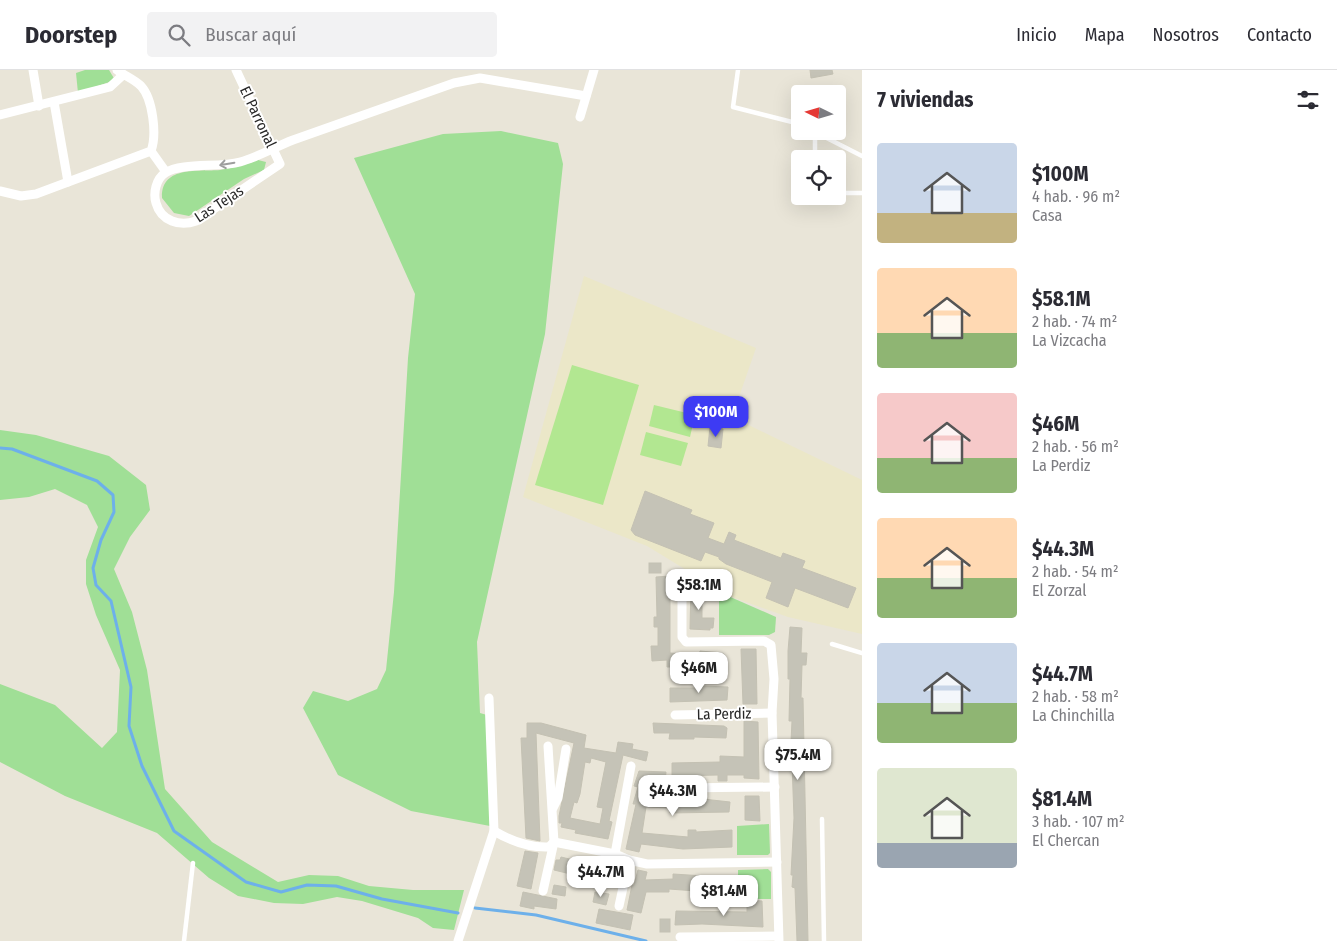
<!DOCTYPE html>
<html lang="es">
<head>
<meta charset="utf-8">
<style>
	:root { --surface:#fff; --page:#f2f2f3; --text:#2b2b33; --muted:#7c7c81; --line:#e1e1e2; --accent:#3d3bf4 }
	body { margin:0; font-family:"Fira Sans Condensed",sans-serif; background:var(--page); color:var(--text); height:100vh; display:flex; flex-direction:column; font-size:19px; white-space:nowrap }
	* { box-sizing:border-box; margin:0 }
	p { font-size:16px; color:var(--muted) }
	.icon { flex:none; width:28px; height:28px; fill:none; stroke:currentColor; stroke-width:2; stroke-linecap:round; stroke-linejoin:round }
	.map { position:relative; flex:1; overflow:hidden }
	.side { display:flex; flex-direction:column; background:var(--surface); width:475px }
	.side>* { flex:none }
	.needle { width:32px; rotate:275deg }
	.buttons { position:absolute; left:791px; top:15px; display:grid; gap:10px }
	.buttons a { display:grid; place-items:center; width:55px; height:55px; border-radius:5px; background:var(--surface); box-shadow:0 5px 20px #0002; font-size:25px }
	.price { position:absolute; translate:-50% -42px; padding:0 11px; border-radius:10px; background:#fff; color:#222; font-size:16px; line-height:32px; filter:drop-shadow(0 1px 2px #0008) }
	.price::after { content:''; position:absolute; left:50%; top:30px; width:15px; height:11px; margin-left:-8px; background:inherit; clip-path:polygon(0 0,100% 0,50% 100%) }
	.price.on { background:var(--accent); color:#fff }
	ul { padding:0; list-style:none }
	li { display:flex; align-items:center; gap:15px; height:125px; padding:0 15px }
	li span { display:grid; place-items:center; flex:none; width:140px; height:100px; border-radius:5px; color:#555 }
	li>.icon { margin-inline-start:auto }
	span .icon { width:60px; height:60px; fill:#fffc; stroke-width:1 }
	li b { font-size:21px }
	h2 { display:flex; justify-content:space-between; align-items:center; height:60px; padding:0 15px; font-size:21px }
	header { display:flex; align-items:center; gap:30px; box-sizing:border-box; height:70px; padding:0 25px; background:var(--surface); border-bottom:1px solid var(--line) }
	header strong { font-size:24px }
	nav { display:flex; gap:28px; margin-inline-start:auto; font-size:18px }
	.search { width:350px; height:45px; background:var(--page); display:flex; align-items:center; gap:12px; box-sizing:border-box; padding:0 18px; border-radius:5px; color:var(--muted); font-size:19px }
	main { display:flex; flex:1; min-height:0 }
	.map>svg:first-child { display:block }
</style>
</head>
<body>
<header>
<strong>Doorstep</strong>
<div class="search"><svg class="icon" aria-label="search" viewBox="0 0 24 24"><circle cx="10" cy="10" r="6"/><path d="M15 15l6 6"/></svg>Buscar aquí</div>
<nav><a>Inicio</a><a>Mapa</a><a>Nosotros</a><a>Contacto</a></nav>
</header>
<main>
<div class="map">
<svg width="862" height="871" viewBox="0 0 862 871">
	<rect width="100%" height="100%" fill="#e9e5d8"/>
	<polygon fill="#ebe7c8" points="584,206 756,278 732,347 862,410 862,564 788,547 729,526 647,476 523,427"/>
	<g fill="#a0df96">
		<polygon points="85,0 109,0 115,10 78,23 76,3"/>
		<polygon points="501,61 558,73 563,94 545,264 477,572 480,643 487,645 490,756 411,741 338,705 303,638 313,621 348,631 377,619 386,600 394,522 408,288 415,224 354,88 443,64"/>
		<path d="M258,90l8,2 -2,8 -20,9 -55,37 -15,-3 -12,-15c-1,-33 37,-26 58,-28 13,-2 26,-6 38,-10z"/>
		<polygon points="0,360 36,365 109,386 146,415 150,440 130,467 114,499 132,542 147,600 165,719 212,772 278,812 309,805 338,806 369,816 413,820 464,820 454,860 433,858 418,848 362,831 337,827 303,834 274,833 238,826 209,808 157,763 65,726 0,692 0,614 55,635 102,678 117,662 120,600 96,545 86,514 86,490 98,457 87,435 55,419 29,427 0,430"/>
		<polygon points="719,522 776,547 775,562 769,565 719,565"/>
		<polygon points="769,754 770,783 768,785 737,785 737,756"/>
		<polygon points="768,799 771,802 771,829 738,829 738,800"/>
	</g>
	<g fill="#b2e791">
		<polygon points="572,295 639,315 603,435 535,415"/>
		<polygon points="654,335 695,345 690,367 649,356"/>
		<polygon points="646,362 688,373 681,396 640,385"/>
	</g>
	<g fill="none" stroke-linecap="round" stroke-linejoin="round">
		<g stroke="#6db0ea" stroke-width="3">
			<polyline points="0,378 12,379 97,411 113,425 114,442 101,470 93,498 96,515 111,531 131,617 129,656 142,696 174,761 246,812 281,822 307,815 336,816 382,829 458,843"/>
			<polyline points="475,838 536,845 646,871"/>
		</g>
	</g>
	<g fill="#c5c3b7" stroke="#c4c1b3" fill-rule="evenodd">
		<polygon points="810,0 832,0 833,4 811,8"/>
		<polygon points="710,357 723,359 721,378 708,376"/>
		<polygon points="645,421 692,440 690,444 714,453 708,468 724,474 729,462 736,465 734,470 781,488 783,483 805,491 802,498 856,518 848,538 795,518 788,537 766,528 772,512 726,494 719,489 719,487 705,482 701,491 635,465 631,460"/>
		<rect x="649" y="493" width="12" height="10"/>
		<polygon points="670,506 670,583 699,585 700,581 722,583 725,585 724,596 709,594 708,597 667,597 667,590 652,591 651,576 658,576 658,557 654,557 654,547 657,547 656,507"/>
		<polygon points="691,515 702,516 702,548 714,548 713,558 710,558 710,560 690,559"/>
		<polygon points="790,557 802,558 801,583 807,583 806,595 802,595 801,628 803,628 808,871 797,871 795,818 792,817 793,805 791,805 794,748 792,693 790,693 792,651 789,651 790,609 788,609 788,581"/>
		<polygon points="741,579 756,579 757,634 743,634"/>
		<polygon points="701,616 728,617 727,630 670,632 670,618 701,618"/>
		<polygon points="744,651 758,652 759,709 744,708 744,705 727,705 727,711 718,711 718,705 672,706 672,693 720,692 720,686 744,687"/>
		<path d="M527,653h14l45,12 -2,13 32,5 2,-11 15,2 -1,5 16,3 -2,9 -23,-6 -14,66 3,1 -4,17 -33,-6 1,-3 -15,-3 1,-4h-3v-7l15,-73 -38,-10 4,108 -14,-3 -5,-100h6zM591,688l15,4 -9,45 6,1 -3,16 -30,-6 4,-16 3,1 3,-9 5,-32 5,1z"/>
		<polygon points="653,653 724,656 727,658 726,668 694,667 694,669 669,669 670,663 654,663"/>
		<polygon points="639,701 666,702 665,712 662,712 662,729 703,729 730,732 729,742 670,743 670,738 646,737 642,763 688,767 688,760 696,760 696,762 732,760 732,777 683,779 641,774 639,782 626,779 636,734 633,734 638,717 634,716"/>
		<polygon points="745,726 759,726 760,751 745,750"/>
		<polygon points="525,781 538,783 531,819 517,816"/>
		<polygon points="561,787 619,801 616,815 554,800 556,790 560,790"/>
		<polygon points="638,800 647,802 645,810 673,809 673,804 736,808 736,824 669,819 669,822 646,822 641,843 627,840 632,815 634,815"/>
		<polygon points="554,815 566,817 565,826 552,824"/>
		<polygon points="523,822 557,829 556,839 534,836 534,839 520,836"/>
		<polygon points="595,822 609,824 606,835 593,832"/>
		<polygon points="747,830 762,831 763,857 702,854 675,855 676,841 747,842"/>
		<polygon points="599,839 633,845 630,860 596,853"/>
		<rect x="660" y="849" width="10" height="13"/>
	</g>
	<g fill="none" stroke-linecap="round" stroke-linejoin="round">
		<g stroke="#fff" stroke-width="4.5">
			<polyline points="738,0 733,37 800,54"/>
			<polyline points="813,61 862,86"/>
			<polyline points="815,89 815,62"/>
			<polyline points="838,123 862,123"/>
			<polyline points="832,574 862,583"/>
			<polyline points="822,749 824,871"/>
			<polyline points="184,871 193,793"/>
		</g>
		<g stroke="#fff" stroke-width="9">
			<polyline points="33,0 39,36"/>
			<path d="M236,0l1,2 43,92 -84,57c-16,6 -35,0 -40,-18 -3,-10 0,-24 9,-30 17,-11 54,-5 75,-11 18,-5 35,-15 53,-22 54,-19 107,-38 161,-57l26,-5 106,18"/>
			<polyline points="54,32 68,112"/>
			<polyline points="0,45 110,17 123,5"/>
			<polyline points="580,47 594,0"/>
			<polyline points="151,81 166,102"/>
			<path d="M0,121l21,5 15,-2 115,-43c6,-16 2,-52 -10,-65 -7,-7 -16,-10 -24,-16"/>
			<polyline points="682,510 682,567 686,572 764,571 771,575 774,609 772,643 779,871"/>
			<polyline points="675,645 772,643"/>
			<polyline points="676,718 775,717"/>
			<polyline points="553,738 558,728 566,679"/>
			<path d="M494,761c17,10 35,17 55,16l5,-5 61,12 14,6 18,4 130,-2"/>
			<polyline points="615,784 631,696"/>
			<polyline points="543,821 554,772 548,676"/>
			<polyline points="619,836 629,790"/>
			<polyline points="680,867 778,866"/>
			<polyline points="458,871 494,761 489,628"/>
		</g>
	</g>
	<defs><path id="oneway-shaft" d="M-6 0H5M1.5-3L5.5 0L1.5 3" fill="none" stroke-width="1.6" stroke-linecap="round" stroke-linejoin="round" transform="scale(1.25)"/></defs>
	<use stroke="#9e9e9e" href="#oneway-shaft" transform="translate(227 94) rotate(170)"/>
	<g text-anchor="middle" stroke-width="4" stroke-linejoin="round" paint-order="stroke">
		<g font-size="15" fill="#272727" stroke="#fff">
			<text transform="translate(258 47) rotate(65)" y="5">El Parronal</text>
			<text transform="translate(219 134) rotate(-33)" y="5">Las Tejas</text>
			<text transform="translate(724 644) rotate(-1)" y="5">La Perdiz</text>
		</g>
	</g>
</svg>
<div class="buttons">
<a><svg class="needle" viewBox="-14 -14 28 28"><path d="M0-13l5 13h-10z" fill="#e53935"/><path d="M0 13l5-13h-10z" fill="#7c7c81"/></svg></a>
<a><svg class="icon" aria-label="locate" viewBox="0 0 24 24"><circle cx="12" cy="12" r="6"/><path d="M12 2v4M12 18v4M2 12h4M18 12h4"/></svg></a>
</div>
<b class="price on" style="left:716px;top:368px">$100M</b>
<b class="price" style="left:699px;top:541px">$58.1M</b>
<b class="price" style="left:699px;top:624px">$46M</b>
<b class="price" style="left:798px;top:711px">$75.4M</b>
<b class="price" style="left:673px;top:747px">$44.3M</b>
<b class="price" style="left:601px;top:828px">$44.7M</b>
<b class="price" style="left:724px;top:847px">$81.4M</b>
</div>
<section class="side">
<h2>7 viviendas<svg class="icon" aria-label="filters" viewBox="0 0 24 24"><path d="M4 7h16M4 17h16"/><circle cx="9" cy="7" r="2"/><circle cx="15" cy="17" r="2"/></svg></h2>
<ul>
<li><span style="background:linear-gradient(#c9d6e8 70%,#c2b280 0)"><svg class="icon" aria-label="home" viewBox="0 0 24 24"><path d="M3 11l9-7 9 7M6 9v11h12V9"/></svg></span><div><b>$100M</b><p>4 hab. · 96 m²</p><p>Casa</p></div></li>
<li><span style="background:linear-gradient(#ffd9b3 65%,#8fb573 0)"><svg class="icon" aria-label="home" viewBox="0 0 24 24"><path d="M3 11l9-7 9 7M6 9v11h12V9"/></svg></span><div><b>$58.1M</b><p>2 hab. · 74 m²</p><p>La Vizcacha</p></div></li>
<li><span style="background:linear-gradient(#f6c9c9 65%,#8fb573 0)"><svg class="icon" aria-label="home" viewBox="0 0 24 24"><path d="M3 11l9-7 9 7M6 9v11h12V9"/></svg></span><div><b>$46M</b><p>2 hab. · 56 m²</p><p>La Perdiz</p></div></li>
<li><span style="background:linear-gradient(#ffd9b3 60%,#8fb573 0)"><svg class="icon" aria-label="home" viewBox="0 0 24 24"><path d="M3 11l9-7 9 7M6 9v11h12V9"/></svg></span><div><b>$44.3M</b><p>2 hab. · 54 m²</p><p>El Zorzal</p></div></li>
<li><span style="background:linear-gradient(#c9d6e8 60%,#8fb573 0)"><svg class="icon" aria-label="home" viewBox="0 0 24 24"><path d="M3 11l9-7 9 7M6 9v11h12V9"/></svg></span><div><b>$44.7M</b><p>2 hab. · 58 m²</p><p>La Chinchilla</p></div></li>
<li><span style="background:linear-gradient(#dfe7d0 75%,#9aa5b1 0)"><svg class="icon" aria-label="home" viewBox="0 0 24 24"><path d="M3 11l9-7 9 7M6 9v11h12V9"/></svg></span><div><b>$81.4M</b><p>3 hab. · 107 m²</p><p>El Chercan</p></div></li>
</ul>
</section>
</main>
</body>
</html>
